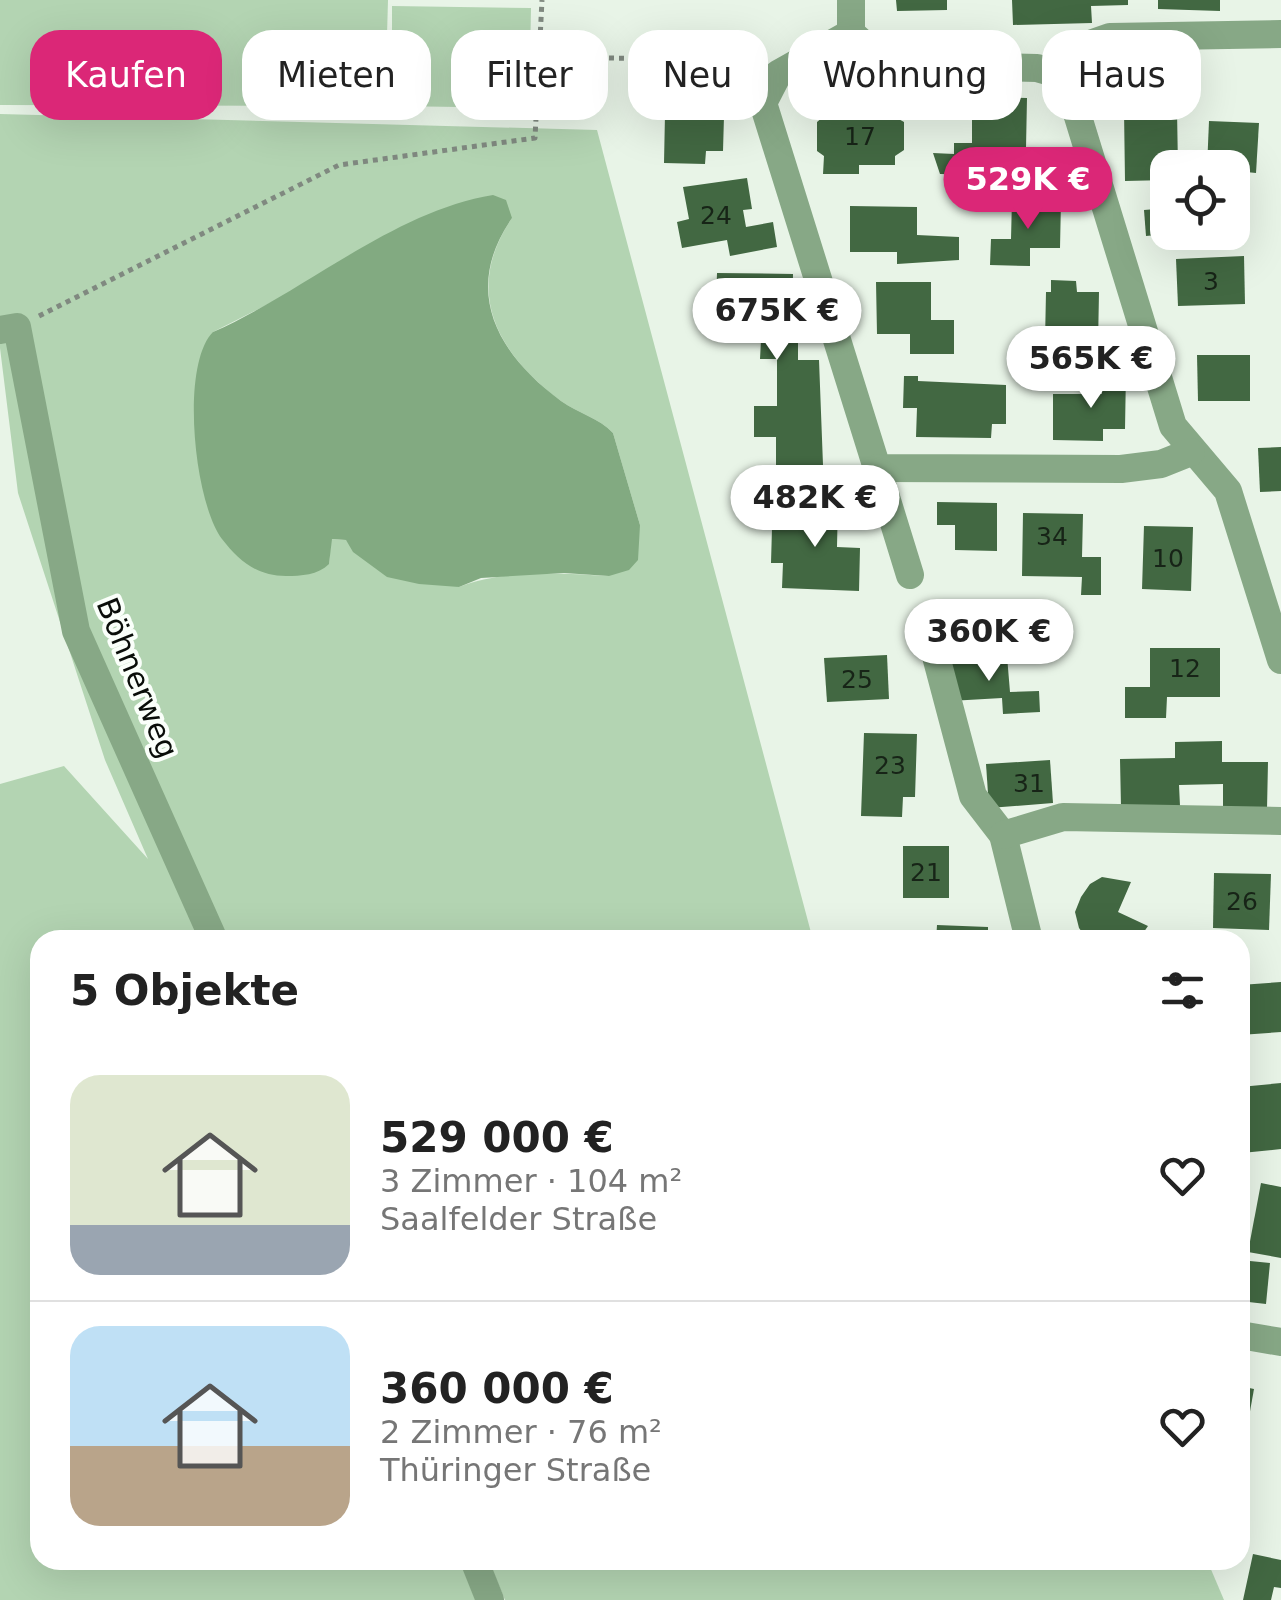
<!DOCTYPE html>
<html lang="de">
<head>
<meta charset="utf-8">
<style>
	:root { --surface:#fff; --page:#f2f2f2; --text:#222; --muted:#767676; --line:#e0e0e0; --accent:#db2777 }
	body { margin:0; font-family:"DejaVu Sans",sans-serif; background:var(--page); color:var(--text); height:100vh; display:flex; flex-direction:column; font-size:38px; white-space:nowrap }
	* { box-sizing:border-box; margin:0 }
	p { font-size:32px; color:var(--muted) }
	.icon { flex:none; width:55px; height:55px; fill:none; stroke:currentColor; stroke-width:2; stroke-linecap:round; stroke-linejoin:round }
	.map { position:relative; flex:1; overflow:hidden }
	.side { position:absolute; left:30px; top:930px; width:1220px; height:640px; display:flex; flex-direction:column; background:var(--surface); border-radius:30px; box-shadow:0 10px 40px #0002 }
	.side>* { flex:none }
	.guide { position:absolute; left:30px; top:30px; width:1222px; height:90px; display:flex; gap:20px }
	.fabs { position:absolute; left:1150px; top:150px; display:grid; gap:20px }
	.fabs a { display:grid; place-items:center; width:100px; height:100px; border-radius:20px; background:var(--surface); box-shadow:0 10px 40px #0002; font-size:50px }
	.price { position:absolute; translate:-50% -85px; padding:0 22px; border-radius:35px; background:#fff; color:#222; font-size:32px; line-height:65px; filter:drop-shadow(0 2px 5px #0008) }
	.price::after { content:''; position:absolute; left:50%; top:60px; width:30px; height:22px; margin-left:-15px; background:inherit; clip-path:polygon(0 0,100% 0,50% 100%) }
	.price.on { background:var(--accent); color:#fff }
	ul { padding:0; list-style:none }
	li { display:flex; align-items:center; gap:30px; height:250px; padding:0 40px }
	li+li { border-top:2px solid var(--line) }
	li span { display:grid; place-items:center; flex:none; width:280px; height:200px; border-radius:30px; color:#555 }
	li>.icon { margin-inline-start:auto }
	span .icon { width:120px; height:120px; fill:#fffc; stroke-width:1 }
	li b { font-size:42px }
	h2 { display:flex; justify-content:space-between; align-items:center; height:120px; padding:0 40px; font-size:42px }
	.chip { padding:0 35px; border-radius:30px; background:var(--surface); box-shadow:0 10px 40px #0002; font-size:35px; line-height:90px }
	.chip.on { background:var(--accent); color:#fff }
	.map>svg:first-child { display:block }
</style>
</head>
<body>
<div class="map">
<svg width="1281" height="1600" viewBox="0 0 1281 1600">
	<rect width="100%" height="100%" fill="#e8f4e7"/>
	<g fill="#b3d4b2" fill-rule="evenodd">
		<polygon points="0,0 388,0 385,106 0,105"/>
		<polygon points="392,6 531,8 529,108 392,106"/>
		<path d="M0,114l597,16 216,810h-773v620h446l3,40h-489v-816l64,-18 84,93 -43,-99 -87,-267 -18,-145zM512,218c-49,72 -16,135 49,183 17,12 38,17 52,32l27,92 -31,51c-49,-3 -104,-7 -150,11l-113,-47 -15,-1 -2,25 -116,-232 63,-32z"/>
		<polygon points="488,1560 1207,1560 1224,1600 505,1600"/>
	</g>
	<path fill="#82aa81" d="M493,195l13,5 6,18c-50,72 -16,135 49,183 17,12 38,17 52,32l27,92 -2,35 -9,10 -20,6 -45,-3 -83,5 -22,9 -40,-3 -32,-7 -34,-25 -7,-12 -14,-1 -3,25c-11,11 -28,12 -43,12 -29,0 -47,-15 -64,-37 -28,-37 -42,-174 -9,-207 91,-40 181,-121 280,-137z"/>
	<g fill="#426842">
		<polygon points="896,0 947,0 947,10 897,11"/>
		<polygon points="1012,0 1128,0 1128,5 1091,6 1092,23 1013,25"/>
		<polygon points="1158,0 1220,0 1220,11 1158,9"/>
		<polygon points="673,69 713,70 713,84 733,84 732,116 724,116 723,151 706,151 705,164 664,163 665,114 672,114"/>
		<polygon points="972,97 1027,98 1026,148 992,147 992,175 940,174 933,153 954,154 954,143 972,143"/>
		<polygon points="823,109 895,109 895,117 904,122 904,150 895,156 895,165 859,165 859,174 823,174 824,156 817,151 817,122 823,117"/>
		<polygon points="1124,110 1177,110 1178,168 1168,168 1168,180 1125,181"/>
		<polygon points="1209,121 1259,123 1256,173 1207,168"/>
		<polygon points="747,178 752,209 743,210 746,227 773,222 777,247 730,256 727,240 682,248 677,222 689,219 683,187"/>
		<polygon points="1012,199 1061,200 1060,248 1030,248 1030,266 990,265 991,239 1011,239"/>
		<polygon points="850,206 917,207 917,235 959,237 959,260 897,264 897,252 850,252"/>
		<polygon points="1168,208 1168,234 1146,236 1144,210"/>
		<polygon points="1244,256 1245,304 1178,306 1176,259"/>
		<polygon points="717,273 793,274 792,337 798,337 798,360 819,360 823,465 776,465 776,437 754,437 754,406 777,406 777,359 760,359 761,340 725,340 726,304 716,304"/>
		<polygon points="1051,280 1076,281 1077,292 1099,292 1098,345 1060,344 1060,355 1025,355 1026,341 1045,341 1046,292 1051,292"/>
		<polygon points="876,282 931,282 931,320 954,320 954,354 910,354 910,334 877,334"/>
		<polygon points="1197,355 1250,355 1250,401 1198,401"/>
		<polygon points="1102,371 1126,371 1125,429 1103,429 1103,441 1053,440 1053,394 1102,394"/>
		<polygon points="904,376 918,376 918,381 1006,385 1006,424 992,424 991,438 916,437 917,408 903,408"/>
		<polygon points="1281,447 1281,491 1260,492 1258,448"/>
		<polygon points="790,500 838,501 837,547 860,548 859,591 782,588 783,563 771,563 772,528 789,529"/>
		<polygon points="937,502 997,503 997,551 955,550 955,525 937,525"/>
		<polygon points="1023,513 1083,514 1082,557 1101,557 1101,595 1081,595 1082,577 1022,576"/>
		<polygon points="1144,526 1193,527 1191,591 1142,589"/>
		<polygon points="1150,648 1220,648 1220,697 1167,697 1166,718 1125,718 1125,687 1150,687"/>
		<polygon points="887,655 889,699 827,702 824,658"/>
		<polygon points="1007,656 1010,692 1039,691 1040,712 1003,714 1002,698 950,701 948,659"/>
		<polygon points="864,733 917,734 915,797 903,797 902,817 861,816"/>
		<polygon points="1222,741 1222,762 1268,762 1267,809 1223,808 1223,784 1179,785 1180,806 1121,807 1120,759 1175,758 1175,742"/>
		<polygon points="1050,760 1053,803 989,808 986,764"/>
		<rect x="903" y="846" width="46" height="52"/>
		<polygon points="1214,873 1271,874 1269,930 1213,928"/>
		<polygon points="1102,877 1131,882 1118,912 1148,926 1139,939 1088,940 1079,928 1075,912 1081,897 1090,884"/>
		<polygon points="937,925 988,927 988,940 936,940"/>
		<polygon points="1281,982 1281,1032 1240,1035 1240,985"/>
		<polygon points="1281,1083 1281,1149 1242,1153 1240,1087"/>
		<polygon points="1261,1183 1281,1187 1281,1258 1248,1252"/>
		<polygon points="1240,1260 1270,1263 1266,1304 1240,1301"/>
		<polygon points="1240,1386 1254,1389 1247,1428 1240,1427"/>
		<polygon points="1253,1554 1281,1560 1281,1588 1274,1587 1271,1600 1243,1600"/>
	</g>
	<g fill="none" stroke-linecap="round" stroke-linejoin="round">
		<g stroke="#808980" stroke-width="5" stroke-dasharray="5 5" stroke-linecap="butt">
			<polyline points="539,57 751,60"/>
			<polyline points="39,316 339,165 535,138 542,0"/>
		</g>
		<g stroke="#87a886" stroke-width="28">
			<polyline points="851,0 851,33"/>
			<polyline points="1058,74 1075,107 1173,426 1228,491 1281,660"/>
			<polyline points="0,330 17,327 76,631 214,940"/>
			<polyline points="1191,452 1161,464 1121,469 877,468 763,103 778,74 851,33 879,58 897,64 1037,68 1058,74 1090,44 1110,37 1281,34"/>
			<polyline points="877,468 910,575"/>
			<polyline points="929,630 973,796 1003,835 1029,940"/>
			<polyline points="1003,835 1063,817 1281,821"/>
			<polyline points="1240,1335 1281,1342"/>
			<polyline points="474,1560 490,1600"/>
		</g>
	</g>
	<g text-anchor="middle" stroke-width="8" stroke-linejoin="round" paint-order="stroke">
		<g font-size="25" fill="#172417">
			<text x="860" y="145">17</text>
			<text x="716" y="224">24</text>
			<text x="1211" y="290">3</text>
			<text x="1052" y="545">34</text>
			<text x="1168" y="567">10</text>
			<text x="1185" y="677">12</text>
			<text x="857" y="688">25</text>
			<text x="890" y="774">23</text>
			<text x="1029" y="792">31</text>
			<text x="926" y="881">21</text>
			<text x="1242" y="910">26</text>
		</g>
		<g font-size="30" fill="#090d09" stroke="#fafffa">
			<text transform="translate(137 678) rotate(68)" y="10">Böhnerweg</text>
		</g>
	</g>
</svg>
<div class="fabs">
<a><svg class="icon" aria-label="locate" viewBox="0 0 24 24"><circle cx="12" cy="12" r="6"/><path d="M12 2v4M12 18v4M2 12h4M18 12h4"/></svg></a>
</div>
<b class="price on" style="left:1028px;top:232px">529K €</b>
<b class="price" style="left:777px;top:363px">675K €</b>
<b class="price" style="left:1091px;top:411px">565K €</b>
<b class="price" style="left:815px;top:550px">482K €</b>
<b class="price" style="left:989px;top:684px">360K €</b>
<div class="guide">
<a class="chip on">Kaufen</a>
<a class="chip">Mieten</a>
<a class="chip">Filter</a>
<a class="chip">Neu</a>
<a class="chip">Wohnung</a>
<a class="chip">Haus</a>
</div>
<section class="side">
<h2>5 Objekte<svg class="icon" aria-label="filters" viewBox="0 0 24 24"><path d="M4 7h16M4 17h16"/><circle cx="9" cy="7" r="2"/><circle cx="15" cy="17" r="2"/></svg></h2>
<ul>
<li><span style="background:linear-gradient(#dfe7d0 75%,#9aa5b1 0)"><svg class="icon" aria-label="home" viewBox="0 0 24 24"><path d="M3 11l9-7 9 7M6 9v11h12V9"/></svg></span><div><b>529 000 €</b><p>3 Zimmer · 104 m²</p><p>Saalfelder Straße</p></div><svg class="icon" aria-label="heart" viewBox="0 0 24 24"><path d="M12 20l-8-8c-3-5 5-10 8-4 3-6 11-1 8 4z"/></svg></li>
<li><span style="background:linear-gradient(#bfe0f5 60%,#b9a48a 0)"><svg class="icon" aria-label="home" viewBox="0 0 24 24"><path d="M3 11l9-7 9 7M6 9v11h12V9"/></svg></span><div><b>360 000 €</b><p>2 Zimmer · 76 m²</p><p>Thüringer Straße</p></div><svg class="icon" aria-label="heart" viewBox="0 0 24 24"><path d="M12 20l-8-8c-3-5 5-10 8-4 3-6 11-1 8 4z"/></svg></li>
</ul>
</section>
</div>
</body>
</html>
